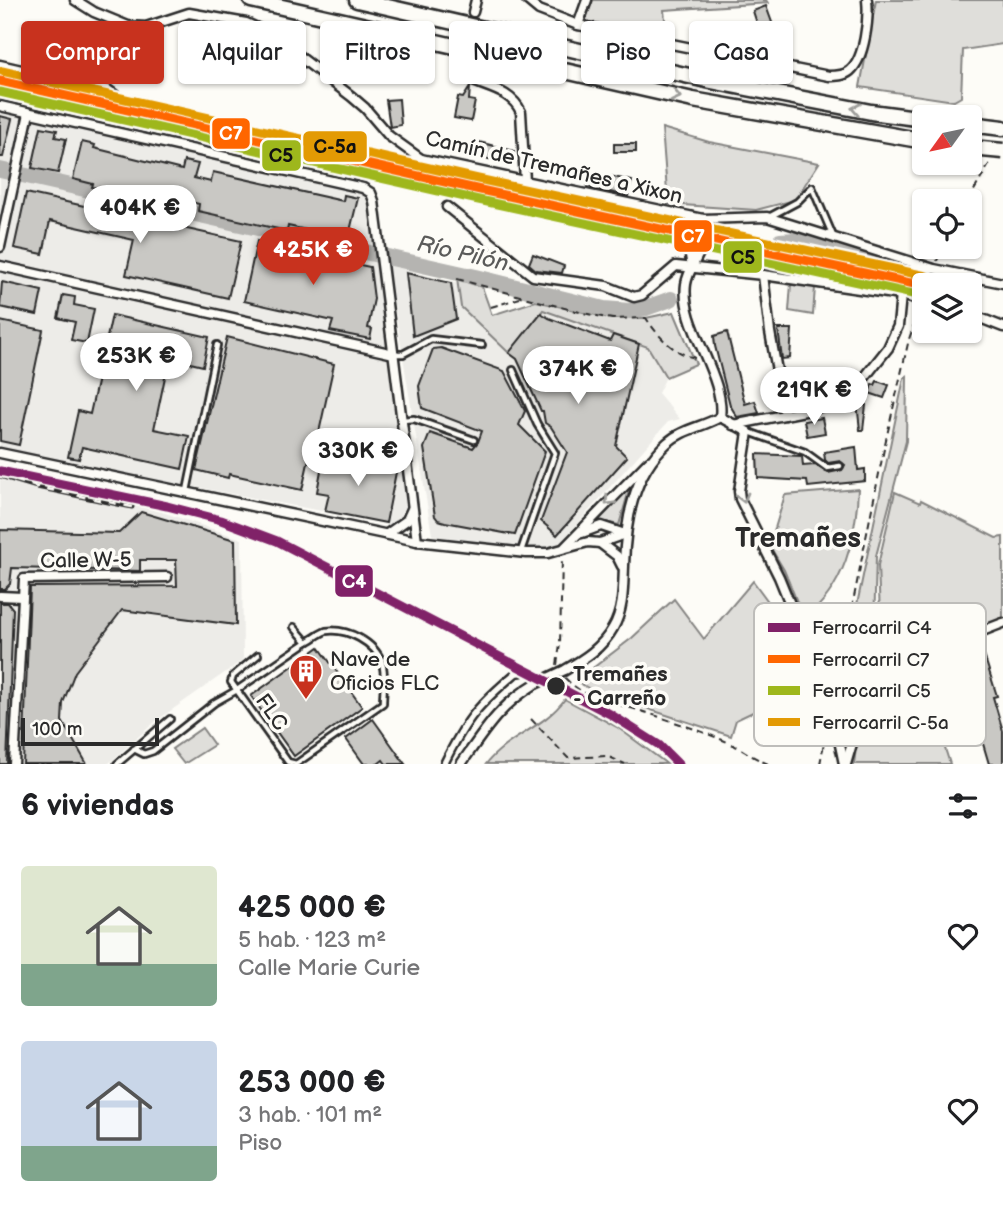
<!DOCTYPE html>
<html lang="es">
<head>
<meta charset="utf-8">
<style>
	:root { --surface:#fff; --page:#f6f6f6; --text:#202124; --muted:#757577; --accent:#c8321e }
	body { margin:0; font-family:"Balsamiq Sans",sans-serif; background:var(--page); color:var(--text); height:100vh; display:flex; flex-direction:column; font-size:26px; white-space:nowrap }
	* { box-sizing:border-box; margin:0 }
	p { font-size:23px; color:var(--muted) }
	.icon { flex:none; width:38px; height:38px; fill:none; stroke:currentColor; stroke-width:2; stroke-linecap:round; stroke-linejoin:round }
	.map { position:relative; height:764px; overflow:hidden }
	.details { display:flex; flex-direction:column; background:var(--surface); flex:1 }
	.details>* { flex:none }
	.hud { position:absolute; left:21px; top:21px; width:962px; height:63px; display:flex; gap:14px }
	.needle { width:46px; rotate:237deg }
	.fabs { position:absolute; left:912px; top:105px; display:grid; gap:14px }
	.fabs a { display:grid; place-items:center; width:70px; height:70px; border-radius:7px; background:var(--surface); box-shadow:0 2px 5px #0004; font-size:35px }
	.scale { position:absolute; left:21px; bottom:18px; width:138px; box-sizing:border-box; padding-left:7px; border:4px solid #2b2b2b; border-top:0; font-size:19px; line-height:24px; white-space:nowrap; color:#2b2b2b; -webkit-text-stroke:5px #fdfcf7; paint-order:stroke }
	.price { position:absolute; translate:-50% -60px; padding:0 16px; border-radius:24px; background:#fff; color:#222; font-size:23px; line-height:46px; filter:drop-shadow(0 2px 4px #0008) }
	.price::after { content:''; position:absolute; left:50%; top:42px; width:21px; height:16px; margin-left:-10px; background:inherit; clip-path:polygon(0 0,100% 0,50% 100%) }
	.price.current { background:var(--accent); color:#fff }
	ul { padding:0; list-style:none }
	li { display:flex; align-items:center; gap:21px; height:175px; padding:0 21px }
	li span { display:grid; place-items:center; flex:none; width:196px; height:140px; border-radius:7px; color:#555 }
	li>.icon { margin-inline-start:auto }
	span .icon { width:84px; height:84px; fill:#fffc; stroke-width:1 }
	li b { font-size:30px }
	h2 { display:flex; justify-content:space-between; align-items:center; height:84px; padding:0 21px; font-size:30px }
	.pill { padding:0 24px; border-radius:7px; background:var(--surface); box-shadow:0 2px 5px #0004; font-size:24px; line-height:63px }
	.pill.current { background:var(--accent); color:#fff }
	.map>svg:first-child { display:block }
</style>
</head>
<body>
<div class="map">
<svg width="1003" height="764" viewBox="0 0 1003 764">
	<rect width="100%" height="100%" fill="#fdfcf7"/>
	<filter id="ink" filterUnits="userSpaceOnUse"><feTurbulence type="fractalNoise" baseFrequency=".0143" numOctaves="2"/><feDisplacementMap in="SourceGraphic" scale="14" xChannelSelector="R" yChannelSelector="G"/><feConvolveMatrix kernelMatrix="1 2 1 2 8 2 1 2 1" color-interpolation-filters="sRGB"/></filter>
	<g filter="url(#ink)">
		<g fill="#edece8">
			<polygon points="0,102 368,184 406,503 398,520 390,524 0,450"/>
			<polygon points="388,265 458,284 461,307 509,353 543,310 648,347 666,377 658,393 680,419 668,422 545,560 432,535"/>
			<polygon points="0,480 156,510 242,539 243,660 156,721 108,764 0,764"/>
		</g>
		<g fill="#dfdeda" stroke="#858482" stroke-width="2">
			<polygon points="593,0 766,0 768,3 664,10 667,39 585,21"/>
			<polygon points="876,0 1003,0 1003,44 963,50 961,97 954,101 860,87"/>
			<polygon points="662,128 709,142 819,163 795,200 756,210 668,204"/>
			<polygon points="457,279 482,287 492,315 536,301 609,318 646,318 674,312 696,364 666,377 648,347 543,310 509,353 461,307"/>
			<polygon points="791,284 815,287 813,315 789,311"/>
			<polygon points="907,376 906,441 876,556 873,664 851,724 847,730 841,730 836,706 904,378"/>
			<polygon points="632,480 619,525 605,522 595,524"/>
			<path d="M858,489c-2,49 -13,99 -54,130l-20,-49 -21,-35h10l12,-40z"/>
			<polygon points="895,492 920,503 921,500 996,538 1003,537 1003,619 963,635 952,631 941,639 908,649 882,664 878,565"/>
			<polygon points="753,581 792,634 797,633 816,682 736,720 731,736 642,707 609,700 576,681 632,638 674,599 704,639"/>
			<polygon points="916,658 950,764 854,764 856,748 877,682"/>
			<path d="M565,699l52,28 50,37h-181c23,-29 57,-35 79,-65z"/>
			<polygon points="202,728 214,745 184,764 172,749"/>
		</g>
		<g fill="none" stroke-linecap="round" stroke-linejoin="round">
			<g stroke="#b5b4b1" stroke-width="16">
				<polyline points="0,170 476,277 604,309 629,311 646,308 671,299"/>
				<polyline points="780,241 810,239 882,263"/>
			</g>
		</g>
		<g fill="#c9c8c4" stroke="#2b2b2b" stroke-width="2">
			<polygon points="766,6 778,39 764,45 753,11"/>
			<polygon points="470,87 469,100 475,101 471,121 454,118 458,97 463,98"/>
			<polygon points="399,99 401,125 390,127 386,100"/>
			<polygon points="0,116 12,119 3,157 0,157"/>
			<polygon points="41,127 57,130 55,137 66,139 58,173 32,168"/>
			<polygon points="82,142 95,145 94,148 182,170 184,161 198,164 194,178 211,182 213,172 343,201 344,195 358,198 348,239 288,226 287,231 198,211 199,204 168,197 167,201 111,188 111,191 92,187 93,184 73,179"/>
			<polygon points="479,142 514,151 512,162 480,158 481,155 476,154"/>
			<rect x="614" y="144" width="22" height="8"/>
			<polygon points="591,172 632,181 628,196 587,187"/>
			<polygon points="26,193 241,241 228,298 126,275 134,240 50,221 43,254 14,248"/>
			<polygon points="257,241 342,259 341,261 370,267 374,299 368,328 372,329 370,339 330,331 333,321 244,301"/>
			<polygon points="533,254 564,266 562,273 536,270 529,264"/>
			<polygon points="406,273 451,283 456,319 413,336"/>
			<polygon points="2,282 42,291 37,315 0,307"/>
			<polygon points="63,295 75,297 74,305 94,309 87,343 71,340 75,322 58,318"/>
			<polygon points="541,313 549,318 610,341 613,335 639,344 616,446 627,457 557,535 541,521 567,452 551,427 545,423 543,411 541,411 517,359 509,353"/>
			<polygon points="112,315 209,337 203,366 169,358 154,429 189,436 182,469 82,447 79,459 68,457 78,411 90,414"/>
			<polygon points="0,321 43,330 19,445 0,441"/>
			<polygon points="778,329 792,329 790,358 782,359"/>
			<polygon points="727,332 745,404 755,401 759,413 737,417 730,405 715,346 714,336"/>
			<polygon points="227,337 334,364 316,446 312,445 302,490 229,474 228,478 196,470"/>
			<polygon points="441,348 504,371 525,411 519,425 545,451 515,535 445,522 438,520 435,516 424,448 430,433 473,448 478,442 482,431 422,408 419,386 433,349"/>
			<polygon points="877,381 889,385 884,398 869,393 872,384 875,385"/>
			<polygon points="857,403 866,405 863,430 860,430"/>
			<polygon points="822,418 825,433 807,436 804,421"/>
			<polygon points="856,447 858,470 865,469 865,481 808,487 807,481 758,478 757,454 802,456 803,466 815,465 828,473 842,470 845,465 840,461 828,463 825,460 824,452"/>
			<polygon points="332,454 397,467 386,523 325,511 329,494 317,492 322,465 330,467"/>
			<polygon points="141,512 235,540 236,625 122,610 75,672 63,703 62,721 87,764 23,764 30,587 177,586 176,560 140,560 140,571 12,568 10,584 5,589 0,589 0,530 119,533"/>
			<polygon points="0,603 8,603 13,609 7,764 0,764"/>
			<polygon points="319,647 362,707 294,756 251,696"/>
			<polygon points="978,647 980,656 984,655 997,696 993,697 1003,731 1003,764 989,764 961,669 972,665 969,649"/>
			<polygon points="373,719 405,764 386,764 383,760 378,764 364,764 346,739"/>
		</g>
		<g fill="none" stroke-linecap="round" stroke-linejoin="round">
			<polyline stroke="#d3d2ce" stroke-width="8" stroke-dasharray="8 4" stroke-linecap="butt" points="464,51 473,12"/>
			<defs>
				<g id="service">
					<polyline points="769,217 797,202 812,187 833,236"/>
					<polyline points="394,354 403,354 431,339 482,345"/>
					<polyline points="513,370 537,424 555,453 521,551"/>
					<polyline points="402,420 414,419 474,440"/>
					<polyline points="749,432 805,452 827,468 840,466"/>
					<polyline points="187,491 217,345"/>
					<path d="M258,655l-25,21 -2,6 57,80 8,2 87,-61c0,-13 3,-28 -1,-40 -7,-21 -35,-35 -56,-32 -6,2 -13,8 -19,11l-13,-15"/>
					<polyline points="134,749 144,754 153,751 214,703 237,690 307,642"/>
					<polyline points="117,764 170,719"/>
				</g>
				<path id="pedestrian" d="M444,764c22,-45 34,-59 72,-91l6,-1"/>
				<g id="minor">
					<polyline points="75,0 94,12 128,26 146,27 189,13 246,23 270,34 351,96 365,108 389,136 421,159 703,219 767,217 934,269 1003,283"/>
					<path d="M527,0l12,10 39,15 251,51c7,0 15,0 21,-5 15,-13 19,-53 17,-71"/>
					<polyline points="473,12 476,0"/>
					<polyline points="578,25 587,0"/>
					<path d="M462,61v11l4,6c21,10 45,12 55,34l4,69"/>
					<polyline points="0,65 108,90 122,100 135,104 388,162 408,165 421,159"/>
					<polyline points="0,106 363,188 371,193 374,201 417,541"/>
					<polyline points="447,207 533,276 606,286 634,297 642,295 676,266 763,275 901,295 918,300"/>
					<polyline points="694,232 703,219"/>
					<polyline points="691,241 689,249 692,268"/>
					<polyline points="0,247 29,113"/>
					<polyline points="0,266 394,354"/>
					<polyline points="763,275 770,332 785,415"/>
					<polyline points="970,314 1003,327"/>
					<polyline points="720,417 748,432 739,491 740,499 779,577 832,707 844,764"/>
					<polyline points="733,425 815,409 857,387 888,348 898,326 901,295"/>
					<polyline points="0,453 417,541 526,553 548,553 588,542 600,543 625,534"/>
					<polyline points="582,533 601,526 625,534"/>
					<polyline points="387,534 407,520 412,509"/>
					<polyline points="600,543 617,556 622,566"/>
					<polyline points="565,547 649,461"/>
					<polyline points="0,596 22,597"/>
					<path d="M565,670c19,-11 37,-22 48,-42 11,-19 10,-41 11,-62 1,-44 9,-92 43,-123 15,-14 36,-16 53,-26 6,-40 -40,-92 -34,-133 2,-14 13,-27 17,-41"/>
					<polyline points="14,764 24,579 167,577"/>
					<path d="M461,764c24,-34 38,-58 74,-80"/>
					<polyline points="846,764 868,689 879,675 908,656 941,647 1003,623"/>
				</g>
				<g id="motorway">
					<polyline points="251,0 693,100 924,141"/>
					<polyline points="357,0 711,81 871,112 924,119"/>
					<polyline points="970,124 1003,128"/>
				</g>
			</defs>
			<use href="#service" stroke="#2b2b2b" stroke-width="10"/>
			<use href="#pedestrian" stroke="#2b2b2b" stroke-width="11"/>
			<use href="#minor" stroke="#2b2b2b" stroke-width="13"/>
			<use href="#motorway" stroke="#2b2b2b" stroke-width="19"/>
			<g stroke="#2b2b2b" stroke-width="2" stroke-dasharray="7 5" stroke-linecap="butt">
				<polyline points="420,168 430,172"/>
				<polyline points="510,190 523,193 524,190"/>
				<polyline points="968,201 990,163"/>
				<polyline points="937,261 942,247"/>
				<path d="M457,279l126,34 29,6 34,-1c12,18 27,35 49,40"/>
				<polyline points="928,285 932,276"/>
				<polyline points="491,307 520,298"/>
				<polyline points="557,665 560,644 562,559"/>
				<path d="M565,678c21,22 46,24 73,32 28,9 56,18 82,29 17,6 31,18 48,25"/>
				<polyline points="835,691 885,444 909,339 919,311"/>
				<polyline points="531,719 568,758 607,756 625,764"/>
				<polyline points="820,764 827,727"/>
			</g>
			<use href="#service" stroke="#fdfcf7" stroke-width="4.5"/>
			<use href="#pedestrian" stroke="#fdfcf7" stroke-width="6"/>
			<use href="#minor" stroke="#fdfcf7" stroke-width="8"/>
			<use href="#motorway" stroke="#fdfcf7" stroke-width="14"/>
			<defs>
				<g id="rail">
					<polyline points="232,137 270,142"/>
					<polyline points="0,476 37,487 132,507"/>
				</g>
			</defs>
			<use href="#rail" stroke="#2b2b2b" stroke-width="5"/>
			<use href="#rail" stroke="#fdfcf7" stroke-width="2.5" stroke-dasharray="8" stroke-linecap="butt"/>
			<defs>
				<g id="minor-bridge">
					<polyline points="918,300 924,301"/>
					<polyline points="535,684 565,670"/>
				</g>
				<polyline id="motorway-bridge" points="971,148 1003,151"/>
			</defs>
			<use href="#minor-bridge" stroke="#2b2b2b" stroke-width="13" stroke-linecap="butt"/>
			<use href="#motorway-bridge" stroke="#2b2b2b" stroke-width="19" stroke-linecap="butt"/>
			<use href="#minor-bridge" stroke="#fdfcf7" stroke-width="8"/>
			<use href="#motorway-bridge" stroke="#fdfcf7" stroke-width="14"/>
			<defs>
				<polyline id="rail-1" points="0,471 167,506 221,520 277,541 610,714 659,745 678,764"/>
				<polyline id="rail-2" points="0,81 476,189 924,286"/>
				<polyline id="rail-3" points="0,92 474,199 922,296"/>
				<polyline id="rail-4" points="2,71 478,179 926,276"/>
			</defs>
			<use href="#rail-1" stroke="#fdfcf7" stroke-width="14"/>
			<use href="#rail-2" stroke="#fdfcf7" stroke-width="14"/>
			<use href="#rail-3" stroke="#fdfcf7" stroke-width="14"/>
			<use href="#rail-4" stroke="#fdfcf7" stroke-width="14"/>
			<use href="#rail-1" stroke="#802168" stroke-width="9"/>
			<use href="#rail-2" stroke="#f60" stroke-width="9"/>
			<use href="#rail-3" stroke="#9eb71c" stroke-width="9"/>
			<use href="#rail-4" stroke="#e39a04" stroke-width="9"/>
		</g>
		<defs><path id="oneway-chevron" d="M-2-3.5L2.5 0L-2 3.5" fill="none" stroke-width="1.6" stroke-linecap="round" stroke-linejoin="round" transform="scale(1.75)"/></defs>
		<g stroke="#9e9e9b">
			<use href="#oneway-chevron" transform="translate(676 96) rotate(13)"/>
			<use href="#oneway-chevron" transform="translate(856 109) rotate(-169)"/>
			<use href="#oneway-chevron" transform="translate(743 498) rotate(75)"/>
			<use href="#oneway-chevron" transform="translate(609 501) rotate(133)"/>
		</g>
	</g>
	<defs>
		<symbol id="building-pin" viewBox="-11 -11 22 30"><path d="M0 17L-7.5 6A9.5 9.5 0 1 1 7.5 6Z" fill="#c8321e" stroke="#fdfcf7"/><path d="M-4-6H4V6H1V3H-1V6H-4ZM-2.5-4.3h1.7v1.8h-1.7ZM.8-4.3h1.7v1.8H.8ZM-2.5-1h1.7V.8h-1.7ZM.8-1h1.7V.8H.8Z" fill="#fff"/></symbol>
	</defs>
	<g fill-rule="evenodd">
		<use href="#building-pin" x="287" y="652" width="38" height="52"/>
	</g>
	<circle fill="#2b2b2b" stroke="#fdfcf7" stroke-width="2.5" cx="556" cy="686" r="10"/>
	<g text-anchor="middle" stroke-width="7" stroke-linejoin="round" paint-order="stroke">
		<g font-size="21" fill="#2b2b2b" stroke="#fdfcf7">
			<text transform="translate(554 167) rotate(13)" y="7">Camín de Tremañes a Xixon</text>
			<text transform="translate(86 560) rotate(-1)" y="7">Calle W-5</text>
			<text transform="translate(272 712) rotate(55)" y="7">FLC</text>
		</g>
		<g font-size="21" fill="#2b2b2b" stroke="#fdfcf7" text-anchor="start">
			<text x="330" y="666">Nave de<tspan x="330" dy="24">Oficios FLC</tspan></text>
		</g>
		<g font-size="21" font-weight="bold" fill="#2b2b2b" stroke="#fdfcf7" text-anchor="start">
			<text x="573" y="681">Tremañes<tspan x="573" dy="24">- Carreño</tspan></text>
		</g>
		<g font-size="23" font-style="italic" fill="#5b5b5a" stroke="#fdfcf7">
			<text transform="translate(463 253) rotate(13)" y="8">Río Pilón</text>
		</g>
		<g font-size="28" font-weight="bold" fill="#2b2b2b" stroke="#fdfcf7">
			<text x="798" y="547">Tremañes</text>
		</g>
	</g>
	<rect x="754" y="603" width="232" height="143" rx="10" fill="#fdfcf7" stroke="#bebdba" stroke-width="2"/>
	<rect x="768" y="623" width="32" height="9" fill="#802168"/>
	<rect x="768" y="655" width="32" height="8" fill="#f60"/>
	<rect x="768" y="686" width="32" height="9" fill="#9eb71c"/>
	<rect x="768" y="718" width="32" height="8" fill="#e39a04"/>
	<g font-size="19" fill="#2b2b2b">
		<text x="812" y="634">Ferrocarril C4</text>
		<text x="812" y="666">Ferrocarril C7</text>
		<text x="812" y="697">Ferrocarril C5</text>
		<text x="812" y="729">Ferrocarril C-5a</text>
	</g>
	<g stroke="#fdfcf7" stroke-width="2.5">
		<rect x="211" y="117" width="40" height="33" rx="7" fill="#f60"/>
		<rect x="302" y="130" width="66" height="33" rx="7" fill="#e39a04"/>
		<rect x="261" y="139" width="41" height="33" rx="7" fill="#9eb71c"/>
		<rect x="673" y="219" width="40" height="34" rx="7" fill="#f60"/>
		<rect x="722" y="240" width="41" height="34" rx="7" fill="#9eb71c"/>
		<rect x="334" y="564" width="40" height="34" rx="7" fill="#802168"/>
	</g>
	<g font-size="19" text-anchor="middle" font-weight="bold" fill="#fff">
		<text x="231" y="140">C7</text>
		<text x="693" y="243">C7</text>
		<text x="354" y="588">C4</text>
	</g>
	<g font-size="19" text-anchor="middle" font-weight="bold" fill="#111">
		<text x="335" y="153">C-5a</text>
		<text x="281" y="162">C5</text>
		<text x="743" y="264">C5</text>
	</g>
</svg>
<div class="fabs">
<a><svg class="needle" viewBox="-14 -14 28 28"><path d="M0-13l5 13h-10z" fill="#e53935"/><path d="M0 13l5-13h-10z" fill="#757577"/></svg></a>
<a><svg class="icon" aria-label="locate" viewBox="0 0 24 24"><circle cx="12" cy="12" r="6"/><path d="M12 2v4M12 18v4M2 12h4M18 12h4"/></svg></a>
<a><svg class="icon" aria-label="layers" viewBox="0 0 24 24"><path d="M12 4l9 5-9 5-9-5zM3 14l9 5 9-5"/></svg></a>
</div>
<div class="scale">100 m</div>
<b class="price" style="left:140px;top:245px">404K €</b>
<b class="price current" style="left:313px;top:287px">425K €</b>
<b class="price" style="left:136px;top:393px">253K €</b>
<b class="price" style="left:578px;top:406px">374K €</b>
<b class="price" style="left:814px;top:427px">219K €</b>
<b class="price" style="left:358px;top:488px">330K €</b>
<div class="hud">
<a class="pill current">Comprar</a>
<a class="pill">Alquilar</a>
<a class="pill">Filtros</a>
<a class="pill">Nuevo</a>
<a class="pill">Piso</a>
<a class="pill">Casa</a>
</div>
</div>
<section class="details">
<h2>6 viviendas<svg class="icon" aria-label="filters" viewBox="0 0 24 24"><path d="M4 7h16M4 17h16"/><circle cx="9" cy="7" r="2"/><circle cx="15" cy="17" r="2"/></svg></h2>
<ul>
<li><span style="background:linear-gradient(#dfe7d0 70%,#7fa58c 0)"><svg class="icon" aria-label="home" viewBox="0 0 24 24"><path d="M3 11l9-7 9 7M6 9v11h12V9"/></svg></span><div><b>425 000 €</b><p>5 hab. · 123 m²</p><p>Calle Marie Curie</p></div><svg class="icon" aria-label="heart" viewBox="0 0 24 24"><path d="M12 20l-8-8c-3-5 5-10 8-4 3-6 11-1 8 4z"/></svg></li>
<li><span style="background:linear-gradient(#c9d6e8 75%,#7fa58c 0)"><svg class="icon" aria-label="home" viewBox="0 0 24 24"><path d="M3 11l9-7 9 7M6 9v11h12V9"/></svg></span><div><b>253 000 €</b><p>3 hab. · 101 m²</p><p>Piso</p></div><svg class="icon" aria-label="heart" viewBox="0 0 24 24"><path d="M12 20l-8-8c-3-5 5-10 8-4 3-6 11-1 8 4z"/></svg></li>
</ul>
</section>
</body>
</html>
